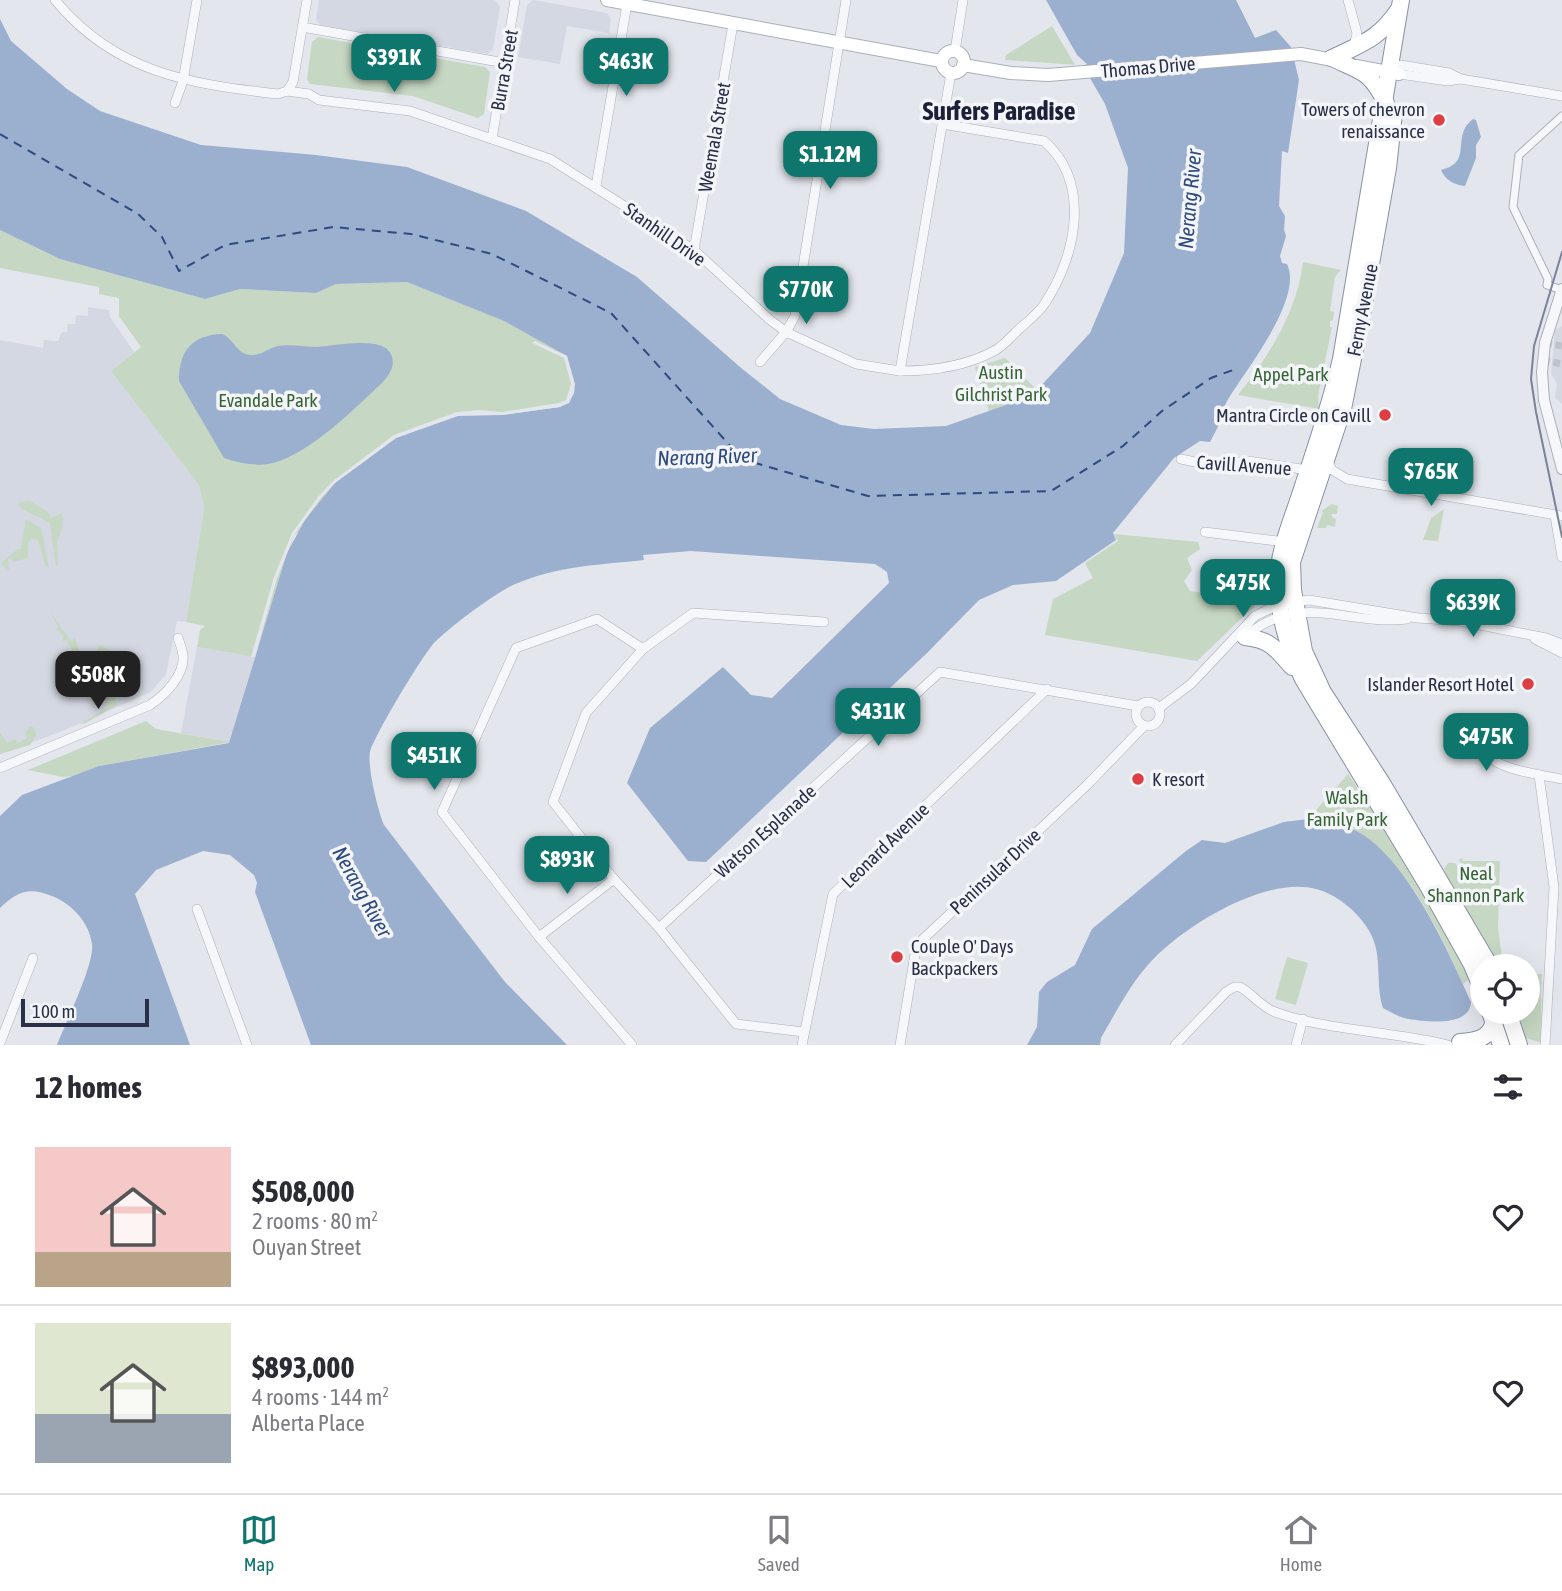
<!DOCTYPE html>
<html lang="en">
<head>
<meta charset="utf-8">
<style>
	:root { --surface:#fff; --page:#f7f7f7; --text:#2b2b33; --muted:#7c7c81; --line:#e1e1e2; --accent:#0f766e }
	body { margin:0; font-family:"Asap Condensed",sans-serif; background:var(--page); color:var(--text); height:100vh; display:flex; flex-direction:column; font-size:26px; white-space:nowrap }
	* { box-sizing:border-box; margin:0 }
	p { font-size:23px; color:var(--muted) }
	.icon { flex:none; width:38px; height:38px; fill:none; stroke:currentColor; stroke-width:2; stroke-linecap:round; stroke-linejoin:round }
	.map { position:relative; height:1045px; overflow:hidden }
	.drawer { display:flex; flex-direction:column; background:var(--surface); flex:1 }
	.drawer>* { flex:none }
	.controls { position:absolute; left:1470px; top:954px; display:grid; gap:14px }
	.controls a { display:grid; place-items:center; width:70px; height:70px; border-radius:50%; background:var(--surface); box-shadow:0 7px 28px #0002; font-size:35px }
	.scale { position:absolute; left:21px; bottom:18px; width:128px; box-sizing:border-box; padding-left:7px; border:4px solid #293047; border-top:0; font-size:19px; line-height:24px; white-space:nowrap; color:#293047; -webkit-text-stroke:5px #f3f5f9; paint-order:stroke }
	.price { position:absolute; translate:-50% -60px; padding:0 16px; border-radius:14px; background:var(--accent); color:#fff; font-size:23px; line-height:46px; filter:drop-shadow(0 2px 4px #0008) }
	.price::after { content:''; position:absolute; left:50%; top:42px; width:21px; height:16px; margin-left:-10px; background:inherit; clip-path:polygon(0 0,100% 0,50% 100%) }
	.price.active { background:#222; color:#fff }
	ul { padding:0; list-style:none }
	li { display:flex; align-items:center; gap:21px; height:175px; padding:0 35px }
	li+li { border-top:2px solid var(--line) }
	li span { display:grid; place-items:center; flex:none; width:196px; height:140px; border-radius:0px; color:#555 }
	li>.icon { margin-inline-start:auto }
	span .icon { width:84px; height:84px; fill:#fffc; stroke-width:1 }
	li b { font-size:30px }
	h2 { display:flex; justify-content:space-between; align-items:center; height:84px; padding:0 35px; font-size:30px }
	.menu { display:flex; justify-content:space-around; align-items:center; height:98px; border-top:2px solid var(--line); background:var(--surface); font-size:19px; color:var(--muted) }
	.menu a { display:grid; justify-items:center; gap:4px }
	.menu .active { color:var(--accent) }
	.map>svg:first-child { display:block }
</style>
</head>
<body>
<div class="map">
<svg width="1562" height="1045" viewBox="0 0 1562 1045">
	<rect width="100%" height="100%" fill="#e3e6ec"/>
	<g fill="#d4d8e2">
		<polygon points="319,0 493,0 496,1 500,7 493,49 488,54 320,25 316,19"/>
		<polygon points="533,0 607,13 611,19 609,33 567,26 560,64 518,57 527,5"/>
		<polygon points="88,307 109,310 110,317 134,352 111,371 199,485 204,508 186,622 177,621 166,674 151,692 65,730 12,750 0,732 0,340 43,348 44,340 58,341 62,332 67,332 67,324 75,324 76,315 88,316"/>
		<polygon points="1562,326 1562,404 1555,397 1557,383 1551,374 1555,330"/>
		<polygon points="197,647 255,657 231,742 181,733"/>
	</g>
	<g fill="#c6d7c3">
		<polygon points="1052,26 1075,65 1078,65 1005,60 1006,55"/>
		<polygon points="318,37 485,67 490,72 484,114 478,118 413,96 310,84 307,79 312,42"/>
		<polygon points="0,230 60,259 205,299 240,289 316,293 336,284 407,282 504,321 562,353 575,384 571,399 295,534 255,657 197,647 200,630 205,626 186,622 204,508 199,485 111,371 141,347 119,316 119,298 99,294 99,287 0,268"/>
		<path d="M1303,262l38,8 -6,7 -5,34 4,1 -1,8 -3,1v6h2l-14,69 1,13 -81,-14c31,-39 59,-83 65,-133z"/>
		<polygon points="1005,358 1037,390 1020,400 989,411 975,367"/>
		<polygon points="30,501 49,513 51,518 62,513 63,525 57,542 58,565 56,566 50,523 22,509 17,503"/>
		<polygon points="1332,504 1338,506 1337,514 1332,514 1332,517 1336,519 1335,527 1327,525 1326,528 1317,528 1323,512 1321,511"/>
		<polygon points="1444,509 1438,541 1423,540 1431,518"/>
		<polygon points="26,519 41,528 49,567 46,567 38,540 32,539 28,542 28,558 14,562 11,558 8,559 9,570 0,564 18,549 21,549"/>
		<polygon points="1114,534 1198,542 1200,549 1187,558 1192,570 1184,581 1190,591 1246,599 1261,586 1270,591 1197,661 1045,635 1053,599 1093,578 1085,563 1118,541"/>
		<polygon points="51,613 71,641 75,638 81,658 95,654 100,645 110,650 111,655 108,663 114,673 110,677 102,676 110,684 108,696 115,697 117,705 86,723 80,724 107,708 103,698 70,652 72,650 66,640 62,641 63,635 57,630 58,627"/>
		<polygon points="146,721 156,729 231,742 99,766 72,776 63,777 28,770"/>
		<polygon points="30,727 33,727 37,734 30,745 0,754 0,732 7,743 15,739 18,743 27,738 25,734"/>
		<path d="M1348,774l67,99 57,104 -9,7c-24,-53 -53,-117 -103,-150 -13,-10 -36,-12 -52,-15z"/>
		<polygon points="1461,858 1463,861 1500,861 1498,927 1503,966 1485,946 1445,872 1444,869 1448,863 1455,863 1458,867 1462,865 1459,860"/>
		<polygon points="1287,957 1308,963 1296,1005 1275,999"/>
		<path d="M1528,974h14c-2,25 0,45 0,69l-16,-5 -10,-26h12z"/>
	</g>
	<g fill="#9bafcf">
		<path d="M1046,0h190l19,38 21,-8 15,17 8,33 -11,73 -6,-2 -3,55 6,10 -1,14 2,6 -6,20 2,7 5,1c17,35 -43,108 -60,137 -4,7 -5,14 -7,21 -3,7 -7,14 -10,20l-10,-1 -26,17 -61,75 3,7 -60,41 -43,4 -34,15 -52,53 -221,209 -18,-1 -61,-78 23,-55 73,-61 28,28 21,3 117,-115 -2,-11 -12,-8 -184,-13 -48,4 1,5c-46,5 -88,6 -131,25 -19,9 -62,41 -78,57 -12,12 -61,94 -65,110 -3,14 8,59 14,73l121,157 62,63h-256l-56,-153 2,-9 -3,-8 -24,-20 -27,-4 -47,19 -21,24 55,151h-133c8,-21 38,-82 35,-101 -3,-22 -20,-40 -40,-48 -23,-9 -34,-5 -52,12v-92l22,-21 77,-29 130,-23 58,-190 18,-33 30,-37 61,-45 62,-23h44l58,-8 14,-14 -7,-37 -63,-35 -97,-39 -71,2 -20,9 -76,-4 -35,10 -145,-40 -60,-29v-211l11,22 56,48 33,22 101,34 115,10 91,12 119,44 111,66 103,90 40,32 61,26 33,4 72,-3 74,-26 17,-10 53,-57 34,-80 4,-85 -23,-64 -22,-38 4,-2 -10,-9z"/>
		<path d="M1473,119l3,1 5,17 -5,8v13l-11,28c-10,-1 -20,-6 -24,-16 28,-7 15,-24 24,-42 2,-4 5,-6 8,-9z"/>
		<path d="M222,334c12,5 15,21 30,21 10,0 17,-7 26,-9 12,-2 26,1 38,1 18,-1 71,-13 76,10 3,10 -3,18 -9,25 -28,26 -72,71 -110,81 -17,4 -34,0 -49,-5l-45,-77c0,-30 13,-46 43,-47z"/>
		<path d="M1308,819c16,3 38,5 52,14 48,28 89,119 111,169 -1,25 -44,20 -62,17 -9,-1 -18,-7 -26,-11 -9,-27 2,-56 -17,-82 -11,-16 -30,-32 -50,-37 -51,-14 -137,39 -169,77 -19,22 -32,48 -46,72l-1,7h-73l10,-18 2,-35 8,-10 28,-17 17,-36 94,-78 16,-11 23,3 59,-21z"/>
	</g>
	<polygon fill="#e3e6ec" points="535,341 567,356 575,384 574,393 569,403 560,407 502,415 458,416 396,438 335,483 320,499 295,534 277,578 255,657 251,657 274,577 292,533 318,497 333,481 394,435 457,412 479,410 502,412 559,403 566,400 571,384 564,358 532,343"/>
	<g fill="none" stroke-linecap="round" stroke-linejoin="round">
		<polyline stroke="#2e4a7f" stroke-width="2" stroke-dasharray="9 7" stroke-linecap="butt" points="0,134 138,214 162,237 179,271 225,245 333,227 411,234 492,254 611,313 742,459 868,496 1051,491 1123,446 1162,411 1211,378 1233,370"/>
		<g stroke="#bec2cb" stroke-width="7" stroke-dasharray="7 3.5" stroke-linecap="butt">
			<polyline points="1545,343 1562,346"/>
			<polyline points="1543,360 1562,364"/>
		</g>
		<defs>
			<polyline id="pedestrian" points="1562,290 1547,285 1548,279 1513,207 1519,155 1562,116"/>
			<g id="minor">
				<path d="M55,0c60,73 135,84 223,94l9,-3 6,-9 14,-82"/>
				<polyline points="1348,0 1357,33 1354,46"/>
				<polyline points="302,27 505,63"/>
				<polyline points="955,51 963,0"/>
				<polyline points="1401,65 1449,73 1461,79 1562,96"/>
				<polyline points="1399,74 1448,81 1460,79"/>
				<polyline points="287,91 309,94 319,100 410,111 550,159 694,250 769,319 786,332 856,364 900,371 951,73"/>
				<polyline points="175,103 183,81 197,0"/>
				<polyline points="492,139 515,0"/>
				<polyline points="596,186 627,4"/>
				<polyline points="694,250 733,24"/>
				<polyline points="760,362 786,332 795,316 846,0"/>
				<path d="M900,371c31,0 66,-5 94,-20 9,-5 17,-14 24,-21 9,-8 21,-17 27,-27 31,-47 47,-120 -1,-162l-102,-17"/>
				<polyline points="1181,459 1213,466 1248,461 1308,470"/>
				<polyline points="1327,459 1332,470 1347,479 1562,516"/>
				<polyline points="1555,516 1562,557"/>
				<polyline points="1205,532 1285,542"/>
				<path d="M1246,636c54,-45 101,-10 161,-17"/>
				<polyline points="1535,639 1562,653"/>
				<circle cx="1148" cy="714" r="12"/>
				<polyline points="1159,708 1191,684 1255,616 1280,604 1309,600 1418,618 1460,621 1546,638 1562,644"/>
				<path d="M1489,729l-5,20c8,21 58,26 78,30"/>
				<path d="M0,768l150,-63c15,-10 35,-30 33,-50 -1,-6 -3,-12 -5,-17"/>
				<polyline points="1539,775 1554,887 1545,1045"/>
				<polyline points="197,909 247,1045"/>
				<polyline points="659,928 940,672 1138,706"/>
				<polyline points="539,937 614,879"/>
				<polyline points="804,1032 736,1024 659,928 614,879 553,802 586,713 643,649 693,613 824,622"/>
				<polyline points="0,1043 33,958"/>
				<polyline points="632,1045 539,937 442,812 516,648 597,619 643,649"/>
				<polyline points="802,1045 833,894 1047,689"/>
				<polyline points="900,1045 916,948 921,941 1087,785 1144,726"/>
				<path d="M1175,1045l51,-53 8,-5h6c13,7 21,20 35,25 52,19 118,19 173,33"/>
				<polyline points="1296,1045 1303,1019"/>
			</g>
			<polyline id="tertiary" points="1562,289 1545,343 1542,372 1544,400 1562,469"/>
			<g id="secondary">
				<polyline points="607,0 941,61"/>
				<circle cx="953" cy="62" r="11"/>
				<polyline points="963,65 1011,73 1048,75 1301,54 1338,61"/>
				<polyline points="1356,66 1399,74"/>
			</g>
			<g id="trunk">
				<path d="M1401,0l-60,359c-11,48 -27,93 -42,139 -9,27 -21,55 -21,83 0,36 10,67 25,98l125,207 43,77 11,26"/>
				<path d="M1332,58c31,-15 47,-19 67,-49"/>
				<path d="M1332,58c31,15 37,12 54,45"/>
				<polyline points="1394,113 1388,168 1363,309 1343,409 1292,562 1293,590 1304,651 1323,692 1382,783 1490,966"/>
				<path d="M1245,637c26,3 30,11 47,30"/>
				<polyline points="1490,1012 1501,1045"/>
				<polyline points="1508,1012 1519,1045"/>
				<path d="M1460,1042c16,-1 29,-3 34,-20"/>
			</g>
		</defs>
		<use href="#pedestrian" stroke="#abafba" stroke-width="9"/>
		<use href="#minor" stroke="#abafba" stroke-width="10"/>
		<use href="#tertiary" stroke="#abafba" stroke-width="12"/>
		<use href="#secondary" stroke="#abafba" stroke-width="14"/>
		<use href="#trunk" stroke="#8991a5" stroke-width="18"/>
		<use href="#pedestrian" stroke="#f6f7fa" stroke-width="7"/>
		<use href="#minor" stroke="#f6f7fa" stroke-width="9"/>
		<use href="#tertiary" stroke="#f6f7fa" stroke-width="10"/>
		<use href="#secondary" stroke="#fff" stroke-width="12"/>
		<use href="#trunk" stroke="#fff" stroke-width="16"/>
		<polyline stroke="#7b8398" stroke-width="2" points="1562,252 1534,346 1531,379 1536,412 1562,537"/>
	</g>
	<g fill="#dc3e44" stroke="#f3f5f9" stroke-width="2.5">
		<circle cx="1439" cy="120" r="7"/>
		<circle cx="1385" cy="415" r="7"/>
		<circle cx="1528" cy="684" r="7"/>
		<circle cx="1138" cy="779" r="7"/>
		<circle cx="897" cy="957" r="7"/>
	</g>
	<g text-anchor="middle" stroke-width="7" stroke-linejoin="round" paint-order="stroke">
		<g font-size="19" fill="#293047" stroke="#f3f5f9">
			<text transform="translate(1148 67) rotate(-5)" y="7">Thomas Drive</text>
			<text transform="translate(504 70) rotate(-80)" y="7">Burra Street</text>
			<text transform="translate(714 137) rotate(-80)" y="7">Weemala Street</text>
			<text transform="translate(665 234) rotate(35)" y="7">Stanhill Drive</text>
			<text transform="translate(1362 310) rotate(-79)" y="7">Ferny Avenue</text>
			<text transform="translate(1244 465) rotate(4)" y="7">Cavill Avenue</text>
			<text transform="translate(765 831) rotate(-42)" y="7">Watson Esplanade</text>
			<text transform="translate(885 845) rotate(-44)" y="7">Leonard Avenue</text>
			<text transform="translate(995 871) rotate(-43)" y="7">Peninsular Drive</text>
		</g>
		<g font-size="19" fill="#293047" stroke="#f3f5f9" text-anchor="end">
			<text x="1425" y="116">Towers of chevron<tspan x="1425" dy="22">renaissance</tspan></text>
			<text x="1371" y="422">Mantra Circle on Cavill</text>
			<text x="1514" y="691">Islander Resort Hotel</text>
			<text x="1152" y="786" text-anchor="start">K resort</text>
			<text x="911" y="953" text-anchor="start">Couple O' Days<tspan x="911" dy="22">Backpackers</tspan></text>
		</g>
		<g font-size="19" fill="#386435" stroke="#f3f5f9">
			<text x="1001" y="379">Austin<tspan x="1001" dy="22">Gilchrist Park</tspan></text>
			<text x="1291" y="381">Appel Park</text>
			<text x="268" y="407">Evandale Park</text>
			<text x="1347" y="804">Walsh<tspan x="1347" dy="22">Family Park</tspan></text>
			<text x="1476" y="880">Neal<tspan x="1476" dy="22">Shannon Park</tspan></text>
		</g>
		<g font-size="21" font-style="italic" fill="#2e4a7f" stroke="#f3f5f9">
			<text transform="translate(1190 199) rotate(-85)" y="7">Nerang River</text>
			<text transform="translate(707 457) rotate(-2)" y="7">Nerang River</text>
			<text transform="translate(362 892) rotate(61)" y="7">Nerang River</text>
		</g>
		<g font-size="26" font-weight="bold" fill="#1b2138" stroke="#f3f5f9">
			<text x="999" y="120">Surfers Paradise</text>
		</g>
	</g>
</svg>
<div class="controls">
<a><svg class="icon" aria-label="locate" viewBox="0 0 24 24"><circle cx="12" cy="12" r="6"/><path d="M12 2v4M12 18v4M2 12h4M18 12h4"/></svg></a>
</div>
<div class="scale">100 m</div>
<b class="price" style="left:394px;top:94px">$391K</b>
<b class="price" style="left:626px;top:98px">$463K</b>
<b class="price" style="left:830px;top:191px">$1.12M</b>
<b class="price" style="left:806px;top:326px">$770K</b>
<b class="price" style="left:1431px;top:508px">$765K</b>
<b class="price" style="left:1243px;top:619px">$475K</b>
<b class="price" style="left:1473px;top:639px">$639K</b>
<b class="price active" style="left:98px;top:711px">$508K</b>
<b class="price" style="left:878px;top:748px">$431K</b>
<b class="price" style="left:1486px;top:773px">$475K</b>
<b class="price" style="left:434px;top:792px">$451K</b>
<b class="price" style="left:567px;top:896px">$893K</b>
</div>
<section class="drawer">
<h2>12 homes<svg class="icon" aria-label="filters" viewBox="0 0 24 24"><path d="M4 7h16M4 17h16"/><circle cx="9" cy="7" r="2"/><circle cx="15" cy="17" r="2"/></svg></h2>
<ul>
<li><span style="background:linear-gradient(#f6c9c9 75%,#b9a48a 0)"><svg class="icon" aria-label="home" viewBox="0 0 24 24"><path d="M3 11l9-7 9 7M6 9v11h12V9"/></svg></span><div><b>$508,000</b><p>2 rooms · 80 m²</p><p>Ouyan Street</p></div><svg class="icon" aria-label="heart" viewBox="0 0 24 24"><path d="M12 20l-8-8c-3-5 5-10 8-4 3-6 11-1 8 4z"/></svg></li>
<li><span style="background:linear-gradient(#dfe7d0 65%,#9aa5b1 0)"><svg class="icon" aria-label="home" viewBox="0 0 24 24"><path d="M3 11l9-7 9 7M6 9v11h12V9"/></svg></span><div><b>$893,000</b><p>4 rooms · 144 m²</p><p>Alberta Place</p></div><svg class="icon" aria-label="heart" viewBox="0 0 24 24"><path d="M12 20l-8-8c-3-5 5-10 8-4 3-6 11-1 8 4z"/></svg></li>
</ul>
</section>
<nav class="menu">
<a class="active"><svg class="icon" aria-label="map" viewBox="0 0 24 24"><path d="M3 6l6-2 6 2 6-2v14l-6 2-6-2-6 2zM9 4v14M15 6v14"/></svg>Map</a>
<a><svg class="icon" aria-label="saved" viewBox="0 0 24 24"><path d="M7 4h10v16l-5-4-5 4z"/></svg>Saved</a>
<a><svg class="icon" aria-label="home" viewBox="0 0 24 24"><path d="M3 11l9-7 9 7M6 9v11h12V9"/></svg>Home</a>
</nav>
</body>
</html>
